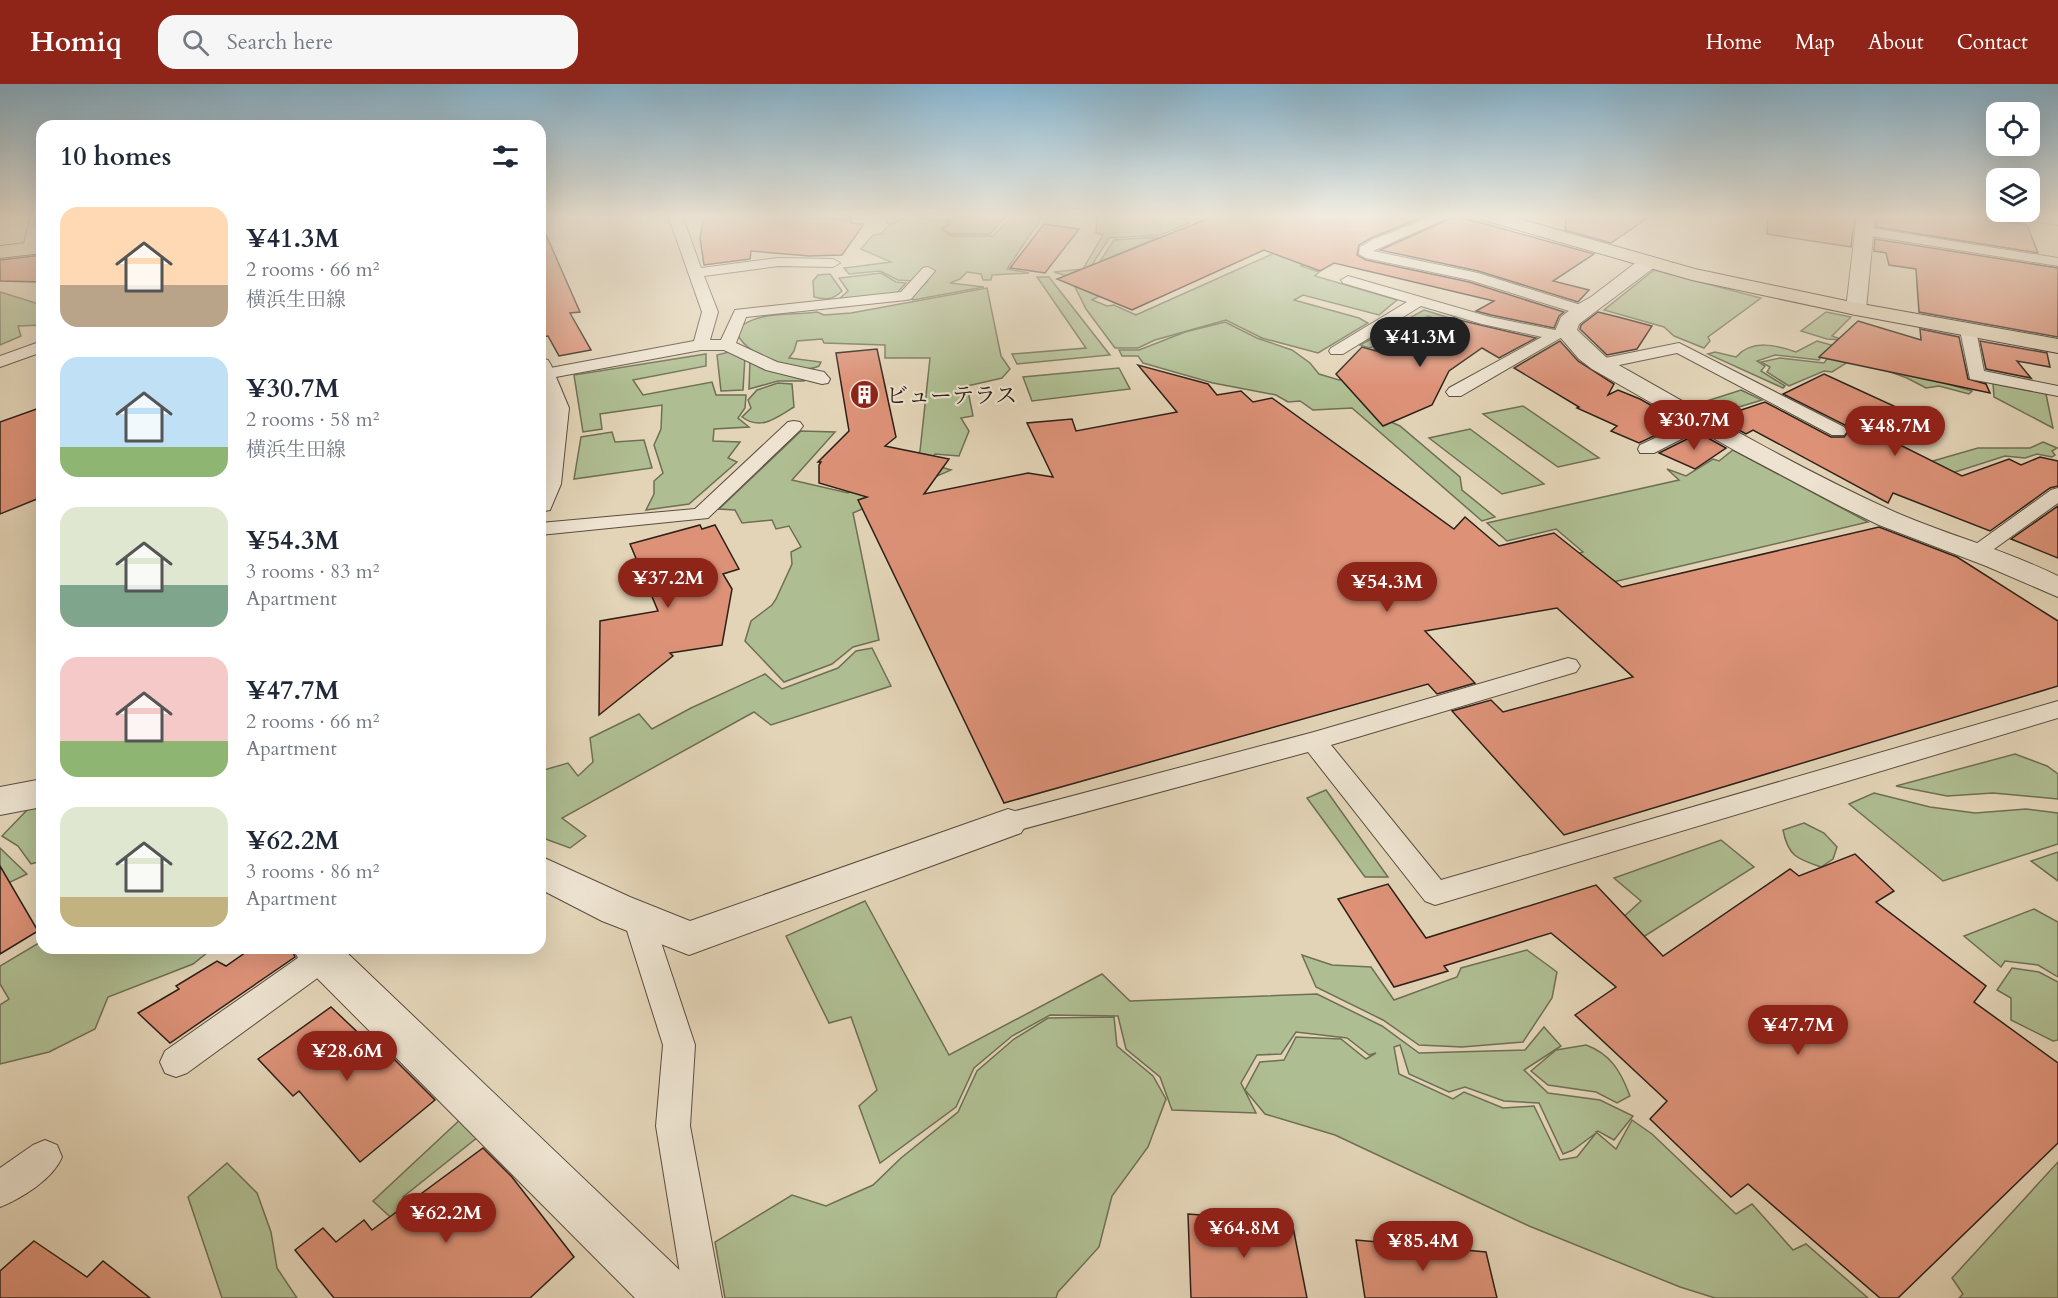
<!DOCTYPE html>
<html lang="en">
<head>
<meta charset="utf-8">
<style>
	:root { --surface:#fff; --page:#f6f6f7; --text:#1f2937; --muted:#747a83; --accent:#8f2418 }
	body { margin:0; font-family:Cardo,"Noto Serif JP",serif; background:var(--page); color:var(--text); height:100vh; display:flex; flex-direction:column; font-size:22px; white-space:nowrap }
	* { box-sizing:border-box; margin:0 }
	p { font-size:20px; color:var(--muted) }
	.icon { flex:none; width:33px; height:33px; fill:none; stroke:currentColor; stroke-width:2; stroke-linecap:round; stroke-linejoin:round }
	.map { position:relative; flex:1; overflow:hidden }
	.sheet { position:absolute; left:36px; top:36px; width:510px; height:834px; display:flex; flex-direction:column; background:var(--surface); border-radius:18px; box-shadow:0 6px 24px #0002 }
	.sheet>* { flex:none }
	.controls { position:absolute; left:1986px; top:18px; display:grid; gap:12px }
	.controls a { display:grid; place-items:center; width:54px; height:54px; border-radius:12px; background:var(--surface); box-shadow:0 6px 24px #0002; font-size:30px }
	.price { position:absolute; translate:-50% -51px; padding:0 14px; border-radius:21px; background:var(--accent); color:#fff; font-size:20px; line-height:39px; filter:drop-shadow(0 2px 3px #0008) }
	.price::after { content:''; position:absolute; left:50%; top:36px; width:18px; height:14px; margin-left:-9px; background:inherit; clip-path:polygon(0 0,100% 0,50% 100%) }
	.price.selected { background:#222; color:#fff }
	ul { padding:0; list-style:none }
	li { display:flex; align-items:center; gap:18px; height:150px; padding:0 24px }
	li span { display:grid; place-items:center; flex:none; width:168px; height:120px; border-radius:18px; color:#555 }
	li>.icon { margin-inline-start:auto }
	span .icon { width:72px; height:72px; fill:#fffc; stroke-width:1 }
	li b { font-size:26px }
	h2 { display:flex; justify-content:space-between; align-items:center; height:72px; padding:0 24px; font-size:26px }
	header { display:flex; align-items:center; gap:36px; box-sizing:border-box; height:84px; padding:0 30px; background:var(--accent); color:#fff }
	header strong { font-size:28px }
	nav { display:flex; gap:33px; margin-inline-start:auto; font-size:21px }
	.search { width:420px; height:54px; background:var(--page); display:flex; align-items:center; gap:15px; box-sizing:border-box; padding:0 21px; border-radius:18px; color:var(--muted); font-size:22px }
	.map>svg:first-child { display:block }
</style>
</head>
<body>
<header>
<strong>Homiq</strong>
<div class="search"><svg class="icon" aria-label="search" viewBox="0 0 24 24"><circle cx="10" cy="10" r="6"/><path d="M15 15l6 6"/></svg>Search here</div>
<nav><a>Home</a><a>Map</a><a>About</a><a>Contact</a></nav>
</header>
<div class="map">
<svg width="2058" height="1214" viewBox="0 0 2058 1214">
	<rect width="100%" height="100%" fill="#e3d4b7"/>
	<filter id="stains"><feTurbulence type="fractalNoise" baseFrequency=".00333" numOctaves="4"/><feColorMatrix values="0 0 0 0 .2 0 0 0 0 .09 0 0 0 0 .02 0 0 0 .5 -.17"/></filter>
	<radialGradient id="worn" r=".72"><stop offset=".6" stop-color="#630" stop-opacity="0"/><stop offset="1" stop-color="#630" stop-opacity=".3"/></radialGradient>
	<g fill="#afbe92" stroke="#6e6f55" stroke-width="1.5" fill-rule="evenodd">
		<polygon points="903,131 1007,131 990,150 951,150 943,145 953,137 911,131 889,140 886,137"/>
		<polygon points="1013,131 1042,133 1007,185 1029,189 992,191 991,196 983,196 981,190 967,188 960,195 950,199 984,203 913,216 911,213 927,198 898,196 880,187 849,190 844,184 891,178 861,165 873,151 881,150 889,141 911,133 949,138 940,145 951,152 993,152"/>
		<polygon points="1097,131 1177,131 1189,139 1161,151 1109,154 1087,189 1067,192 1054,188 1083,185 1103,151 1096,149"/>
		<polygon points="1159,153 1102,177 1105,209 1092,216 1107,222 1114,221 1136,231 1290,162 1338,167 1301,182 1319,188 1315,192 1397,216 1379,231 1303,211 1294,216 1359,234 1368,239 1318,269 1262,254 1226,236 1155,256 1138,264 1115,264 1086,225 1070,193 1091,191 1114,156"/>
		<polygon points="1654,186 1761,214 1708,253 1710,257 1704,264 1674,252 1664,243 1604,226"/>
		<polygon points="881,189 896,198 906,199 896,210 838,216 848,207 839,194"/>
		<path d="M830,190l12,17c-9,9 -17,9 -28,6l-1,-16 5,-6z"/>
		<polygon points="1037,193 1049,193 1110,271 1017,280 1012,270 1086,264"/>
		<path d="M987,204l14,68 9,13 -8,9 -35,8 6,30 -12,2 8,13 -10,25 -24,-2 -8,9 24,7 -98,43 26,127 -26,7 -21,17 -48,18 -39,-41 6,-20 21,-16 4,-6 16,-35 -1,-12 10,-5 -12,-21 -13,3 -4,-9 -30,3 -7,-13 -16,-1 82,-78 34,1 -43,48 56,13 31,-28 28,5 13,-19 10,-93h-45v-13l-61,-2 -2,-4 -25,2 -3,10 -5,7 32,4 -2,4c-21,11 -78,-12 -83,-36 23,-20 53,-14 81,-18l7,3 27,-2z"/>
		<polygon points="0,208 42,221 42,241 18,242 21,252 0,261"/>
		<polygon points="1424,226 1472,241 1469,246 1428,232 1370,264 1360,261"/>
		<polygon points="1826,228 1851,233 1832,252 1843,256 1827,255 1801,247"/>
		<polygon points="1430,234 1456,244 1440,253 1428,248 1415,257 1425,261 1393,270 1374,265"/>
		<polygon points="1225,238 1257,254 1292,266 1310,279 1319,290 1339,296 1346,295 1375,331 1400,342 1460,393 1462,406 1495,433 1482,437 1352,324 1313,326 1300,317 1288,318 1276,311 1213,299 1143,279 1138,272 1122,272 1119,266 1139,266 1185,248"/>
		<path d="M1817,257l14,4h21l45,24 75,22 -3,3 -30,-8 -13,2 -19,-10 -47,-17 -36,-8 -5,7 -44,-5 -18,6 8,5 -4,5 24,15 -2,2 -75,-34 7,-2 21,5c16,-18 40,-12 60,-5z"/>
		<polygon points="733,267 745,272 743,306 721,307 717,271"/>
		<polygon points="706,270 706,282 633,296 643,311 712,298 716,311 746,311 745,324 738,334 749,343 714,345 713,357 740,358 728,374 737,378 689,420 646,426 654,410 654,397 663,389 654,361 661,345 662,321 600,330 602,345 583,348 574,291"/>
		<polygon points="1830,271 1848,278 1832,288 1824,287 1789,302 1767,288 1770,283 1761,278 1780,274 1824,279"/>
		<polygon points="750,276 805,294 804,297 778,297 749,305"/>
		<polygon points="1119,284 1130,305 1032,317 1023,293"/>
		<path d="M778,299l14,1 2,23c-18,11 -33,24 -52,10l9,-9 -3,-8 9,-10z"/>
		<polygon points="1993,299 2046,310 2053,344 1994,313"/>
		<polygon points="1741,306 1762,316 1706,333 1688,323"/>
		<polygon points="1523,322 1599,374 1558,383 1483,330"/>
		<path d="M1869,323h7l25,23 12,4 3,7 -3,3c-27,-8 -31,-13 -44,-37z"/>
		<polygon points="1470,345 1544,400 1502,410 1429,354"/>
		<polygon points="612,348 615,358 644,356 652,384 574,395 581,353"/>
		<polygon points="2043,358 2057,364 2052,367 2055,371 2052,373 2037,370 2025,374 2005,372 1949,390 1926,379 1978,364 2030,364"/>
		<polygon points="1733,366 1868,438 1566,509 1553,478 1583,468 1556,445 1507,457 1487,439 1679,396 1667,385 1686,392 1713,375 1719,377"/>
		<polygon points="872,564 891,602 771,641 754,628 562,734 586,752 570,764 540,753 540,687 568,679 578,692 593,678 590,654 639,630 652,645 691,624 765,590 782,605 838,584 856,567"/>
		<polygon points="2015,670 2047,682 2058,690 2058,715 1993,709 1947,712 1896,702"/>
		<polygon points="1326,706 1388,793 1365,793 1307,714"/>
		<polygon points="1874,709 1930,723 1975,729 2026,725 2058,729 2058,760 1943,797 1849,720"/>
		<polygon points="42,722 42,777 31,780 18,762 2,752 29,724"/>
		<path d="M1804,739l20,10 13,14 -4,12 -12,8c-24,-8 -33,-11 -38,-37z"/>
		<polygon points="1721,756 1754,783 1640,855 1619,837 1641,817 1614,794"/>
		<polygon points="0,764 27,790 0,803"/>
		<polygon points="2058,768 2058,797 2031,777"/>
		<path d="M865,817l84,154 153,-81 28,27 187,-7 65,32 37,27 106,-3 19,-23 17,19 -37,24 24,23 52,7 33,16 -19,24 -16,-9 -2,1 20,17 16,-29 20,14 84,80 16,-10 41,46 13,-6 62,54h-153l-35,-11 -151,-61 -194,-91 -70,-21 -20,-24 15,-28 24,-2 12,-23 45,2 25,20 10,-6 -7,2 -22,-17 -51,-6 -15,22 -24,1 -16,28 15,30 -84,-3 -12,-33 -34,-28 -8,-33 -68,-1 -38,21 -38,32 -18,39 -76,56 -21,-57 18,-16 -26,-73 -22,6 -43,-87zM1400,961l9,29 40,18 16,-5 39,14 35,2 24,51 10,-4 23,-17 -19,24 -17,3 -26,-54 -31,2 -39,-16 -11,7 -54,-25 -5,-27z"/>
		<polygon points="2034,825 2058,838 2058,893 2038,881 2005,877 2001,883 1964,852"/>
		<polygon points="42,857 42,864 213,864 193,880 108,913 95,945 49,968 0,980 0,921 9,915 0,900 0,882"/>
		<polygon points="1527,866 1557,888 1552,914 1523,958 1462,963 1419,961 1383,936 1316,903 1302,871 1332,881 1371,883 1394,916 1457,893 1461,884"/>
		<polygon points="2012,884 2039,888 2058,898 2058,956 2053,957 2011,936 2011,914 1997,906"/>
		<polygon points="1114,933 1117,962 1153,992 1166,1015 1148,1063 1112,1112 1099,1163 1058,1208 1056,1214 725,1214 715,1158 792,1111 826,1122 873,1101 901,1074 958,1028 977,987 1014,955 1048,934"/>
		<path d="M1586,961c25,9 35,27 44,51l-13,7 -21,-11 -48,-7 -17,-14 25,-21z"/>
		<polygon points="464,1032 483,1049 403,1113 413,1133 400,1142 373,1117"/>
		<polygon points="2058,1078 2058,1214 1959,1214 1963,1210 1952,1194"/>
		<polygon points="227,1079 257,1109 271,1148 277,1184 297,1214 222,1214 188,1113"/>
	</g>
	<g fill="#dd9278" stroke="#2c2018" stroke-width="1.5">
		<polygon points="704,131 851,135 851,139 864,140 842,171 809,172 751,167 750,175 704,181 700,154"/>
		<polygon points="1217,131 1429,131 1373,153 1359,161 1357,171 1366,176 1469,198 1564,228 1559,232 1554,244 1491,231 1476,227 1494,217 1334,179 1320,187 1264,166 1132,226 1057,195"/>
		<polygon points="1566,131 1652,131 1611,159 1565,146"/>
		<polygon points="1768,131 1855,131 1851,163 1767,150"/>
		<polygon points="1877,131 1965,131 2027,141 2038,169 1876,143"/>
		<polygon points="1456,132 1594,170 1553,197 1589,206 1578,218 1478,187 1380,166"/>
		<polygon points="540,137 580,228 570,229 591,266 559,272 548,252 540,253"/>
		<polygon points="1044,140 1079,145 1045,189 1010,184"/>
		<polygon points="1875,155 2058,184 2058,253 1919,228 1916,185 1889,181 1886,169 1874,167"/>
		<polygon points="42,171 42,198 0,197 0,176"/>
		<polygon points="1598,228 1622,234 1652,242 1637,265 1607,271 1580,245 1581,241"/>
		<polygon points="1459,236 1536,254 1499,274 1482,264 1449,287 1432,321 1383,342 1336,290 1362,263 1390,271"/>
		<polygon points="1858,237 1921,256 1920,245 1959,253 1968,295 1986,300 1990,309 1819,273"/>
		<polygon points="1560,257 1578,277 1614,300 1608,311 1618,306 1640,315 1682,339 1639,359 1611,347 1617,342 1577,324 1579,323 1514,284"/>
		<polygon points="1980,257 2047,269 2050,283 2017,277 2031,294 1986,285"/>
		<polygon points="877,265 896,353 885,362 949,375 924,410 1028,389 1053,393 1027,339 1072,335 1076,347 1177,328 1138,281 1208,300 1217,311 1241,307 1253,318 1272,314 1454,445 1465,433 1499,462 1554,449 1622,503 1879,443 1957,473 2058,537 2058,602 1564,751 1452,627 1491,616 1503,628 1633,593 1557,524 1425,547 1475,599 1437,610 1428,600 1004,719 858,416 867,413 819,399 819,381 821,378 818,378 849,347 836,269"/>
		<polygon points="1824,290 1907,328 1860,341 1962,392 2009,375 2021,381 2040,373 2058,377 2058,402 2050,404 1990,447 1893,409 1888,419 1753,346 1746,350 1717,334 1765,318 1831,353 1844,353 1849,347 1845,341 1783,310"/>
		<polygon points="42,323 42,413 0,430 0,338"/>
		<polygon points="1699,349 1726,364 1695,385 1659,369"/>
		<polygon points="2058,422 2058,474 2011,455"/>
		<polygon points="700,441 702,445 715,441 739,485 723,490 732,505 722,561 670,569 673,572 599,631 600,537 658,527 630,460"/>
		<polygon points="1855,770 1894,807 1876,818 1986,902 1974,918 2058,979 2058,1059 1898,1214 1880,1214 1748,1100 1731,1113 1650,1035 1667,1017 1575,931 1616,903 1551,849 1444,882 1448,887 1394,903 1338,815 1388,800 1426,854 1596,801 1663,872 1790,785 1799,792"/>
		<polygon points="0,782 38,847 0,870"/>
		<polygon points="252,864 291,864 295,873 170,959 138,929 179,905 176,902 217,877 226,882"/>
		<polygon points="331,923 389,978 393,974 435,1016 360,1078 299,1007 293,1012 258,975"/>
		<polygon points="483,1064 512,1093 574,1173 530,1214 334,1214 295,1166 323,1144 336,1158 364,1136 372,1146"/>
		<polygon points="1188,1130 1292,1138 1307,1214 1191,1214"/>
		<polygon points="1356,1156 1486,1168 1497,1214 1365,1214"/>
		<polygon points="34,1157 87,1193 103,1177 150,1214 0,1214 0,1187"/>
	</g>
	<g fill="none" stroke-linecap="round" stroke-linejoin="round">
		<defs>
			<g id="service">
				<polygon points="668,131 682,131 701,184 778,174 833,175 840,179 833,183 778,182 704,192 718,228 710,256 721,256 735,226 901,208 923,184 928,183 935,187 911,215 906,216 746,233 736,259 777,278 824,288 830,295 828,299 822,300 766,286 724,266 701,266 545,295 540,294 540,286 545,285 694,257 702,228"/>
				<polygon points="1436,131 1454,131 1373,167 1478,189 1587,223 1590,226 1582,231 1470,196 1366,174 1359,170 1360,163 1374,155"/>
				<polygon points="1864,143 2058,174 2058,182 1859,150 1857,147"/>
				<polygon points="1348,192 1490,233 1555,246 1561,244 1569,249 1461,312 1449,312 1446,308 1449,304 1542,253 1482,240 1421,222 1343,270 1331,270 1329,267 1331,264 1407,218 1343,199 1341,196"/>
				<polygon points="1968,241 1976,246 1984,287 2058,302 2058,312 1970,295 1960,246"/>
				<polygon points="42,257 42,268 0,283 0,272"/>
				<polygon points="1679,259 1844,343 1847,347 1844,351 1832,351 1677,269 1600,285 1592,280 1600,275"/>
				<polygon points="1701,333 1707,334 1710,338 1707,342 1654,369 1640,369 1638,365 1640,361"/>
				<polygon points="794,337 800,338 803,342 800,346 708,434 540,451 540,439 695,425 788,338"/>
				<polygon points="2058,404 2058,419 1983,473 1976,475 1969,473 1966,469 1969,465 2051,406"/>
				<polygon points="1568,574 1576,576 1580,582 1576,588 1331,661 1441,796 2058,617 2058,634 1435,821 1425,817 1308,668 1008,749 998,746 994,739 998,732 1008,729 1314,648"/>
				<polygon points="638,822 648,825 653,834 695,961 690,1042 722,1214 684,1214 656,1042 663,961 623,834 628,825"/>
				<polygon points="312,864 334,864 338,873 334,882 187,989 176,993 165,989 160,978 165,967"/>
				<path d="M45,1056l12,5 5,12c-9,22 -40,41 -62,50v-39l33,-23z"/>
			</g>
			<g id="minor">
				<polygon points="31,131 42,131 42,165 33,170 26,168 23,164"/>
				<polygon points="1857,131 1875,131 1866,225 1863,229 1856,231 1849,229 1846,225"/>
				<path d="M1649,172l7,2 3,4 -3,4 -77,58 -2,6 31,29c95,54 190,109 289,154 53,23 109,37 161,63v21l-72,-31 -107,-41 -37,-18 -108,-57 -142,-81 -13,-10 -24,-28 6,-14 14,-11 16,-9 51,-39z"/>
				<polygon points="540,274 548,276 551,281 569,324 561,400 550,426 540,428 540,361 545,324 540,311"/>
				<polygon points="42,695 42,723 0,731 0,703"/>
				<polygon points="1008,725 1021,729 1027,739 1021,749 689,871 602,837 540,805 540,772 630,813 690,837"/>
				<polygon points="293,864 342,864 690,1196 698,1214 635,1214 299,876"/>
			</g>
			<polygon id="tertiary" points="2020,131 2058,131 2058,141 2023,135"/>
			<g id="primary">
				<polygon points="1477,131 1506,131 1695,185 1856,219 2058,255 2058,269 1856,231 1692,196 1480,135"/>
				<polygon points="42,157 42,169 0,174 0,162"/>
			</g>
		</defs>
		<use href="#service" stroke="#5a4d40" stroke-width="2"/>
		<use href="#minor" stroke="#5a4d40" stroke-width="2"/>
		<use href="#tertiary" stroke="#5a4d40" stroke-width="2"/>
		<use href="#primary" stroke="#2c2018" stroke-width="2"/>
		<use href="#service" fill="#ede3d0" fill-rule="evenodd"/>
		<use href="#minor" fill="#ede3d0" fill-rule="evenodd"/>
		<use href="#tertiary" fill="#ede3d0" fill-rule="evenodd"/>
		<use href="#primary" fill="#e3d4b7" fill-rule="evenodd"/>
	</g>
	<linearGradient id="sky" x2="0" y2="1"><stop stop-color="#87b6d1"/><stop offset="0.44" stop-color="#f2ecdf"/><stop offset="1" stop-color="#f2ecdf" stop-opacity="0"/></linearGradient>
	<rect width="2058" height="301" fill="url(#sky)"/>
	<defs>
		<symbol id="building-disc" viewBox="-11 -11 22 22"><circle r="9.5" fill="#8f2418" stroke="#ede3d0"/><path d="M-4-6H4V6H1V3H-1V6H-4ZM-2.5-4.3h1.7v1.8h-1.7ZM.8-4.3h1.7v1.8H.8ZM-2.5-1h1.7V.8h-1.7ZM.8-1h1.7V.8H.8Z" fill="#fff"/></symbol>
	</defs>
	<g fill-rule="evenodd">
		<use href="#building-disc" x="848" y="294" width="33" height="33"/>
	</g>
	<g text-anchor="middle" stroke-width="4.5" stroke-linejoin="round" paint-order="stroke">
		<g font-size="22" fill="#2c2018" stroke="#ede3d0" text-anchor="start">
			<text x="886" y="319">ビューテラス</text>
		</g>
	</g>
	<rect width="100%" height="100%" filter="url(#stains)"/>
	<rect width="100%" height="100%" fill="url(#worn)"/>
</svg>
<div class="controls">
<a><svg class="icon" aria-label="locate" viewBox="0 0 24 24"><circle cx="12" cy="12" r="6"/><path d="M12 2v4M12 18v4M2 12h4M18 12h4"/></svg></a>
<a><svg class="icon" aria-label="layers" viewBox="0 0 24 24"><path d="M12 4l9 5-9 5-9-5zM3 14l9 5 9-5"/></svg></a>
</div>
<b class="price selected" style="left:1420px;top:284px">¥41.3M</b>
<b class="price" style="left:1694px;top:367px">¥30.7M</b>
<b class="price" style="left:1895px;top:373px">¥48.7M</b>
<b class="price" style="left:668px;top:525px">¥37.2M</b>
<b class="price" style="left:1387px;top:529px">¥54.3M</b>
<b class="price" style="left:1798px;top:972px">¥47.7M</b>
<b class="price" style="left:347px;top:998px">¥28.6M</b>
<b class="price" style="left:446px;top:1160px">¥62.2M</b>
<b class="price" style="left:1244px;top:1175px">¥64.8M</b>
<b class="price" style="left:1423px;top:1188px">¥85.4M</b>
<section class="sheet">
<h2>10 homes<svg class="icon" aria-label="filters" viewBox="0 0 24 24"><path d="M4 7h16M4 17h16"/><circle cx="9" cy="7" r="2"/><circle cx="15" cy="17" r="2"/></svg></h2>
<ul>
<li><span style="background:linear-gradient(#ffd9b3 65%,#b9a48a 0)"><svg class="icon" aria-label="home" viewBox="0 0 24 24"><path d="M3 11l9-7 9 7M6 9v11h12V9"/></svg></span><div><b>¥41.3M</b><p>2 rooms · 66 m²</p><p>横浜生田線</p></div></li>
<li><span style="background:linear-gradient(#bfe0f5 75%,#8fb573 0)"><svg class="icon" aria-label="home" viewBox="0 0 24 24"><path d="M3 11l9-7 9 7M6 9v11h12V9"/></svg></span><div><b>¥30.7M</b><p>2 rooms · 58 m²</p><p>横浜生田線</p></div></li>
<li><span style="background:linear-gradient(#dfe7d0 65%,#7fa58c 0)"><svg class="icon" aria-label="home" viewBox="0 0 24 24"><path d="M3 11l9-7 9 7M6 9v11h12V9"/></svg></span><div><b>¥54.3M</b><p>3 rooms · 83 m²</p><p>Apartment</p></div></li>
<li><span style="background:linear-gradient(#f6c9c9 70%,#8fb573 0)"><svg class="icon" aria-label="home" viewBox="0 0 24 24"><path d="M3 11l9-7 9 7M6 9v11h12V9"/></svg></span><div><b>¥47.7M</b><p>2 rooms · 66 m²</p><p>Apartment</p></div></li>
<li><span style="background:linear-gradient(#dfe7d0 75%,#c2b280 0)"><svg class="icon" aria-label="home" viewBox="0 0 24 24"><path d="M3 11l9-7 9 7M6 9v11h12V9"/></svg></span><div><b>¥62.2M</b><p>3 rooms · 86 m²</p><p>Apartment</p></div></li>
</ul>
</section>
</div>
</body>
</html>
